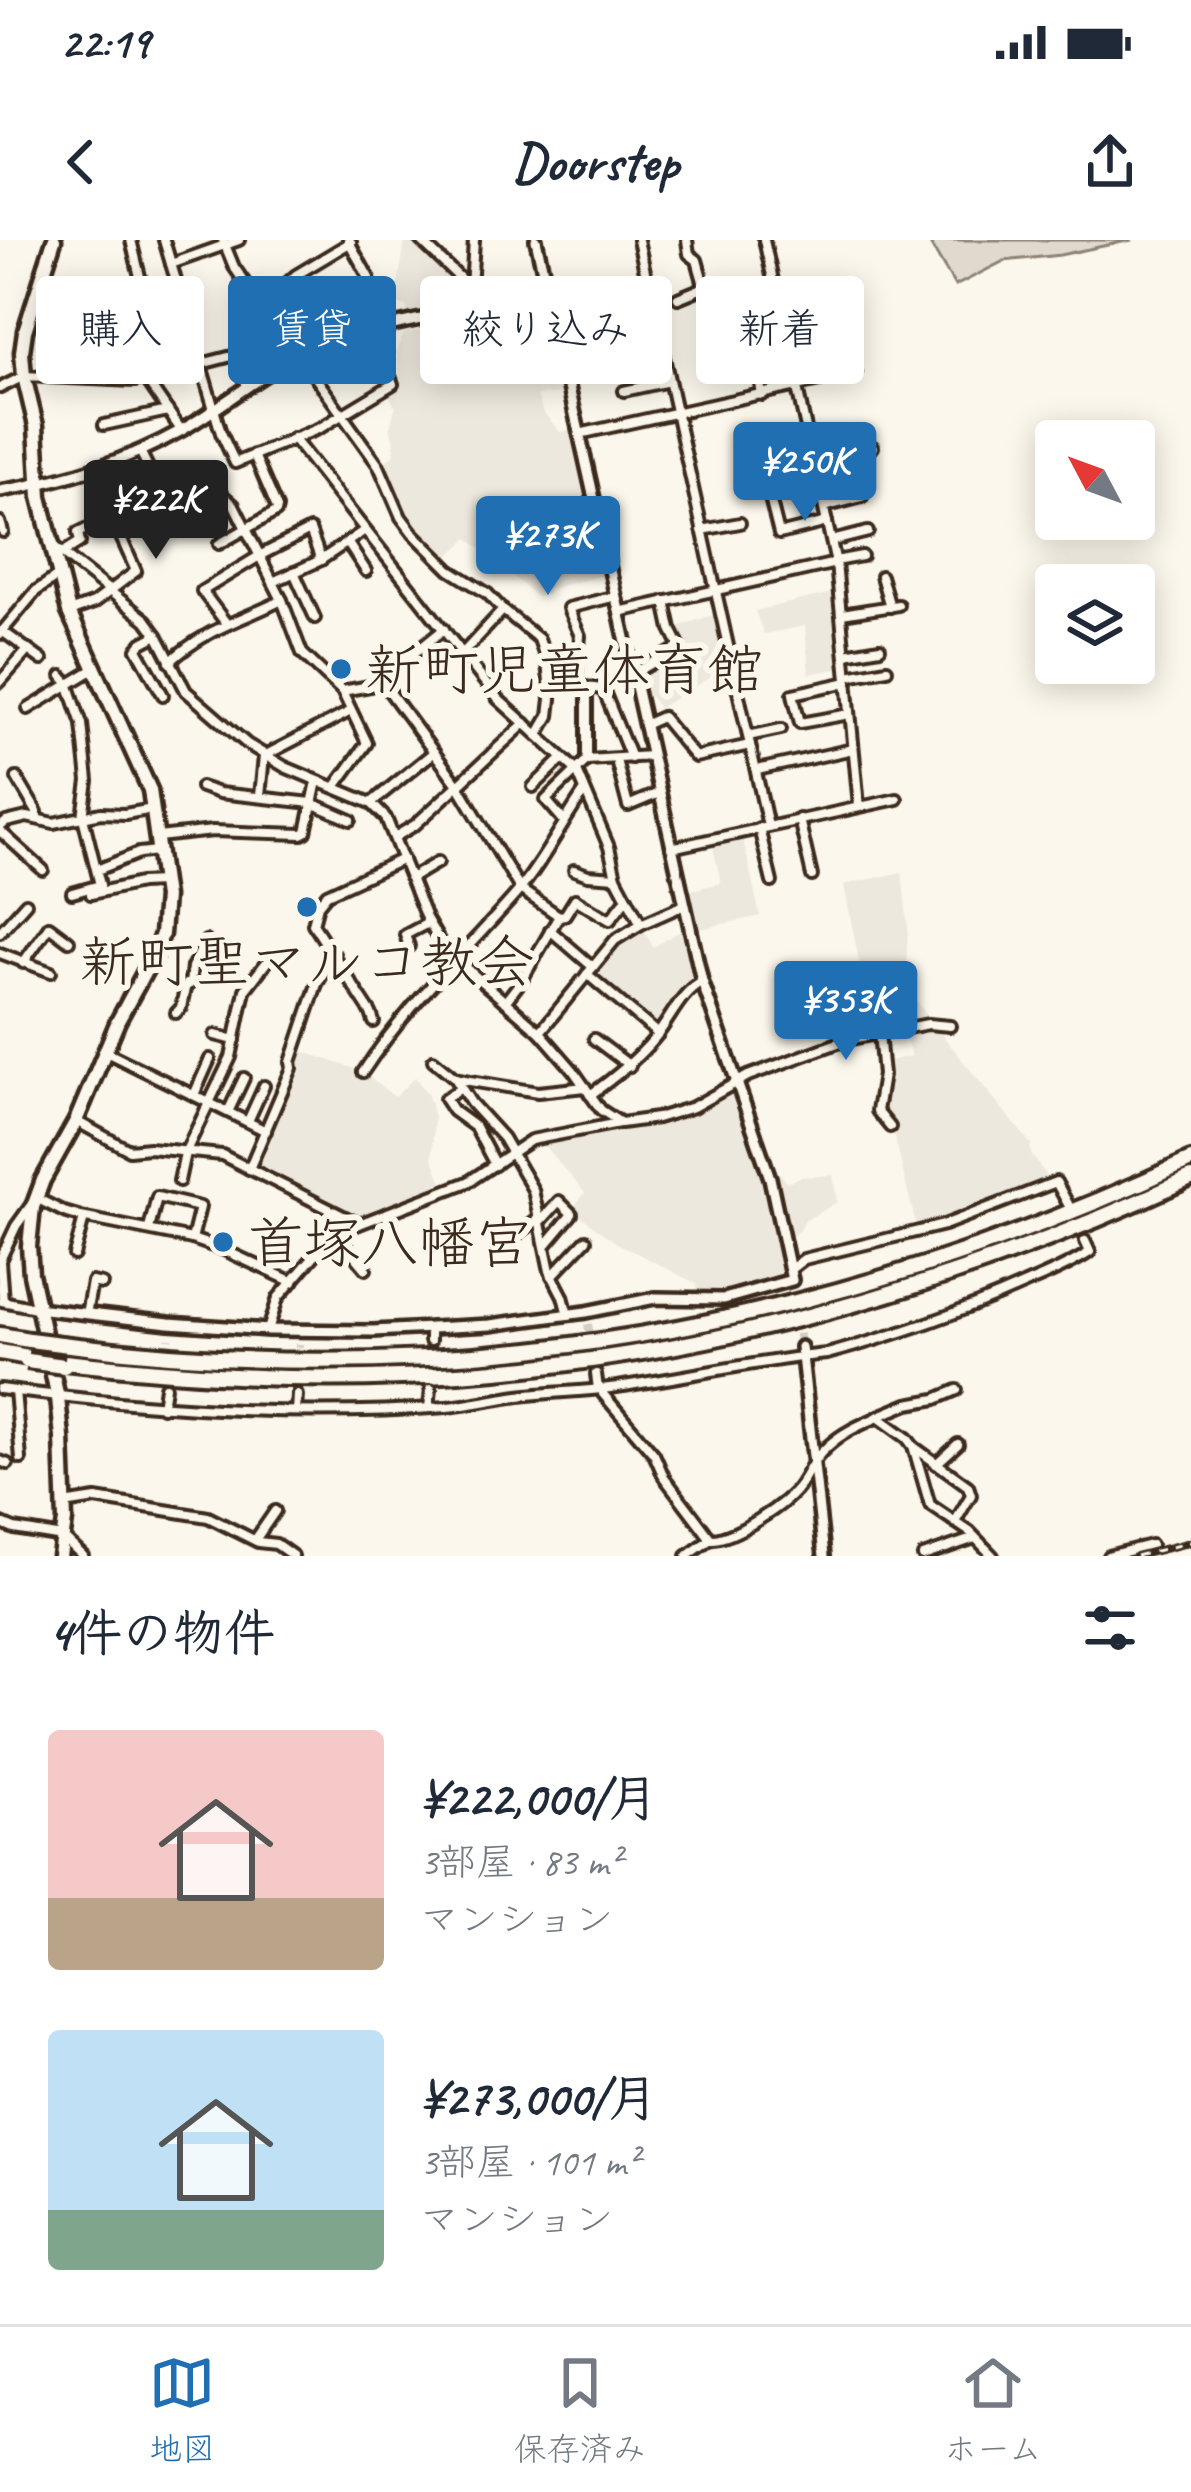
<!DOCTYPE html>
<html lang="ja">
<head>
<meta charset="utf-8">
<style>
	:root { --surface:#fff; --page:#f2f2f3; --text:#1f2937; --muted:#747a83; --line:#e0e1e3; --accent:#1f6fb2 }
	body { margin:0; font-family:Caveat,"Klee One",sans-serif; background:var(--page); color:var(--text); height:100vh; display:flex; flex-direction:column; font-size:45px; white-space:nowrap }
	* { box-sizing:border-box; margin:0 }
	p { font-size:39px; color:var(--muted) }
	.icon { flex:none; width:66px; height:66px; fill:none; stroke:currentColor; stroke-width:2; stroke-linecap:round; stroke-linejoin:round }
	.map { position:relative; height:1316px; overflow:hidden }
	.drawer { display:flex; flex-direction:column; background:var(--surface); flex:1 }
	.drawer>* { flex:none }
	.top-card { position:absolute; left:36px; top:36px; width:1119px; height:108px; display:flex; gap:24px }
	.needle { width:78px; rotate:311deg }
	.buttons { position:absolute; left:1035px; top:180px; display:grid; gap:24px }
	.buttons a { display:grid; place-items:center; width:120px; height:120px; border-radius:12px; background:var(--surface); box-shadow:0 6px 30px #0003; font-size:60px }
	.price { position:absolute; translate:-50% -102px; padding:0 27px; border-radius:12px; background:var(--accent); color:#fff; font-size:39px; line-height:78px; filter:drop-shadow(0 3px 6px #0008) }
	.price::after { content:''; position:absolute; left:50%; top:72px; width:36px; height:27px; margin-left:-18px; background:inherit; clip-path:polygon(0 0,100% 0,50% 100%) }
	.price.on { background:#222; color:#fff }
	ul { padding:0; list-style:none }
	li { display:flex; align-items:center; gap:36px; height:300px; padding:0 48px }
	li span { display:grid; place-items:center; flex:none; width:336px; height:240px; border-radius:12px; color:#555 }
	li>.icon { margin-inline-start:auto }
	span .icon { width:144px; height:144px; fill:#fffc; stroke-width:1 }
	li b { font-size:51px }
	h2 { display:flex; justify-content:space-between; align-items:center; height:144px; padding:0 48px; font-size:51px }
	.chip { padding:0 42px; border-radius:12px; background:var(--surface); box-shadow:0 6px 30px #0003; font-size:42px; line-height:108px }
	.chip.on { background:var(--accent); color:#fff }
	.status { display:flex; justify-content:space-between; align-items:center; height:84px; padding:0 60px; background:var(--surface); direction:ltr }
	.status svg { height:33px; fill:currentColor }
	header { display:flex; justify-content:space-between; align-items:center; height:156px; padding:0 48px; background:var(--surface); font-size:54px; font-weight:700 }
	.tabs { display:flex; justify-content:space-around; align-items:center; height:168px; border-top:3px solid var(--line); background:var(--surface); font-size:33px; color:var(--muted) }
	.tabs a { display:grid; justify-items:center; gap:6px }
	.tabs .on { color:var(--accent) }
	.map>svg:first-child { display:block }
</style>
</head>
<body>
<div class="status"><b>22:19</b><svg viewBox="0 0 49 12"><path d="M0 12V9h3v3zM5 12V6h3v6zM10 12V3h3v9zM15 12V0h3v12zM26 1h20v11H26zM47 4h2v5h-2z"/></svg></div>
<header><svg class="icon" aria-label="back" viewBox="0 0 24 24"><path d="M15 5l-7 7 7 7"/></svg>Doorstep<svg class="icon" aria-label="share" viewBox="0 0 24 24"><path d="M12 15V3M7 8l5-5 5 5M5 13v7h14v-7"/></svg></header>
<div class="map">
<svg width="1191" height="1316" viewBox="0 0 1191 1316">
	<rect width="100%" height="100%" fill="#fbf7ec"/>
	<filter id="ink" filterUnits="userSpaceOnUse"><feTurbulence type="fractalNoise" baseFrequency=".00833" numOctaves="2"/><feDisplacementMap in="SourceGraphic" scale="24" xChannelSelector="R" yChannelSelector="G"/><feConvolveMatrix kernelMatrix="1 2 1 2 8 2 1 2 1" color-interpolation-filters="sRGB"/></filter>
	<g filter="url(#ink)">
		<g fill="#ede8dd">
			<polygon points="405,0 417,0 448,29 442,68 408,74 406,66 395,64"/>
			<polygon points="109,48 110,61 114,61 118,87 122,91 123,104 117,107 83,106 81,65 77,64 76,51"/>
			<polygon points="531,69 540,75 547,74 564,153 537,155 543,172 560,192 573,190 604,335 549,349 546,355 537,357 468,298 445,319 403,275 380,225 394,215 394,202 390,187 396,165 394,165 388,151 397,145 394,137 399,134 396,111 404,93"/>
			<polygon points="836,352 843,428 809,434 805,386 764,394 755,371"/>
			<polygon points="718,373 729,419 723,430 659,468 650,456 645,458 640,434 681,408 674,388"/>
			<polygon points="742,595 760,676 696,690 687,651 721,643 712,602"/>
			<polygon points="902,632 908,688 905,747 932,781 896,787 893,785 873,791 844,645"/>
			<polygon points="642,687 653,707 682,690 695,741 677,757 657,789 590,734 615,703"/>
			<polygon points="931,787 937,789 1031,904 1030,909 1032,916 1044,932 1047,942 1012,957 921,987 916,985 892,886 879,870 884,822 911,816 904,792"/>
			<polygon points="299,810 361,831 395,857 415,837 428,855 434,877 432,917 445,950 359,982 255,928 255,922 296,828"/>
			<polygon points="729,850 735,852 752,903 770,964 784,1027 777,1037 726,1051 695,1051 697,1044 615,1002 572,969 585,953 540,901 682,875"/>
			<polygon points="780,933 787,943 800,937 833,935 837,962 805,981 800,990 791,997 775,934"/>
		</g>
		<polygon fill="#dfd9ce" stroke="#8d8276" stroke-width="3" points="928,0 1132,0 1060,15 1004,21 955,46"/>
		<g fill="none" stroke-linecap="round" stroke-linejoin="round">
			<g stroke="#d5cec3" stroke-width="8" stroke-dasharray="8 4" stroke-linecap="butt">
				<polyline points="588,1084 596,1134"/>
				<polyline points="430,1101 431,1149"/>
				<polyline points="165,1147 169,1098"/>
				<polyline points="297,1155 299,1104"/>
			</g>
			<polyline stroke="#d5cec3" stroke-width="9" stroke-dasharray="9 4.5" stroke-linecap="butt" points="792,1040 801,1107"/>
			<defs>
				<g id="minor">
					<polyline points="131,0 145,57"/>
					<polyline points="164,0 221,193 235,223 320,188 393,144 375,98 369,38 348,0"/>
					<polyline points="223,0 234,27 266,73"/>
					<polyline points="420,0 466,44 484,67"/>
					<polyline points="638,0 768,586"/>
					<polyline points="764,0 836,323 859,566"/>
					<polyline points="171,24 239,0"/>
					<polyline points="471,48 474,0"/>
					<polyline points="678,58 700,49 704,45 697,20 689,14 687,0"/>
					<polyline points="114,63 178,51"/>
					<polyline points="262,79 295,118"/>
					<polyline points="236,115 247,146"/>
					<polyline points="300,116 379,226 401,277 413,293 450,330 487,353 503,370 539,399 547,423 551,459 549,476 538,495"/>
					<polyline points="756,120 762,155"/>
					<polyline points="146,139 181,190"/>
					<polyline points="0,148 24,136 135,141 236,115 241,110 284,46 296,35 351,2"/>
					<polyline points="624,151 669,141"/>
					<polyline points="104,185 168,171"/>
					<polyline points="579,194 856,133"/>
					<polyline points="293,198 498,459 577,531 609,607 616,637 641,684"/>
					<polyline points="140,211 165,262"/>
					<polyline points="814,222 873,207"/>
					<polyline points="818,243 769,254 779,294 827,282"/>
					<polyline points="824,267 862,257"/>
					<polyline points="0,282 3,292"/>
					<polyline points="702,290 740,283"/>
					<polyline points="122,297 204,244 209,243 234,265 282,360 302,413 342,451 367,503 335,547"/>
					<polyline points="832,301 868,292"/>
					<polyline points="347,302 366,331"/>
					<polyline points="219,304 276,272 277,268 254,215"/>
					<polyline points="53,306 146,380 157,395 186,451 247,504 285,527 371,563 386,578 426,678 444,709 540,792 573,830 601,870 621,883 657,878 693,867 748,836 846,800 928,784 950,786"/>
					<polyline points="64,312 80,302 78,293 137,264 129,250"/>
					<polyline points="835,321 862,316"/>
					<polyline points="294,332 315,378"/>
					<polyline points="881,336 890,367"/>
					<polyline points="273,342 321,320 365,290"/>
					<polyline points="69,372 94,363 136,331 112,277"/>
					<polyline points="619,372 836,323"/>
					<polyline points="842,374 898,365"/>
					<polyline points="226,383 202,351 261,315 310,290 321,320"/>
					<polyline points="2,391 42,420"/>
					<polyline points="0,394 36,351 59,335"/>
					<polyline points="157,395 142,403 137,409 163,455"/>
					<polyline points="463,413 502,371"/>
					<polyline points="845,414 880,408"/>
					<path d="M170,422c34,-33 71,-41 112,-62"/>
					<polyline points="633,434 680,407 671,389 665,361"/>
					<polyline points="62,436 68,443 82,484 88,541 83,577 100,645 72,653"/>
					<polyline points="847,436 887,429"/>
					<polyline points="381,440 458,545 520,649 559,676 565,675 575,659 610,680 627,658"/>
					<polyline points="0,442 28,410"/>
					<polyline points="848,442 793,454 800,483 850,474"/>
					<polyline points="551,443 575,446 580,396 568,368 616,356"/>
					<polyline points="575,446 603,449 614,426 630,421"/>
					<polyline points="587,448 587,520 651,516"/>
					<polyline points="603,449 631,518"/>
					<polyline points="342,451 370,446 381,440 444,389"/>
					<polyline points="28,469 94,429"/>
					<polyline points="644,485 662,477 695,517 750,505"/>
					<polyline points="748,496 781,489"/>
					<polyline points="616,520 628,566 659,553"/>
					<polyline points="757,530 853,509"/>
					<polyline points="17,538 37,572 37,579"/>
					<polyline points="201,547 219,553 312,563 351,580"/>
					<polyline points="533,547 562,519"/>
					<polyline points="260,556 264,516 351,471"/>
					<polyline points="371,563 434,512"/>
					<polyline points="799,579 812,636"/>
					<polyline points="564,581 546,560 587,520"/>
					<polyline points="0,587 6,582 27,577 54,583 101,573 125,574 153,569"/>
					<polyline points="759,588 772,642"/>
					<polyline points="0,591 43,630"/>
					<polyline points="158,597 213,591 302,594 306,592 317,541"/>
					<polyline points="395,597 415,585 525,483"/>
					<polyline points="671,608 897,559"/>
					<polyline points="97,630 139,613 158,611"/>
					<polyline points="574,630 588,635 616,637"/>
					<polyline points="411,638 438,622"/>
					<polyline points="91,654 140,643 163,642"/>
					<polyline points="550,690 593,727"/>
					<polyline points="0,692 26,663"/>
					<polyline points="409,706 405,695 428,683"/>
					<polyline points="0,713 51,732"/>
					<polyline points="23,723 49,686 69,701"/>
					<polyline points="587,734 658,794"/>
					<polyline points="190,744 192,727 206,701"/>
					<polyline points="505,762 522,740 559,676"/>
					<polyline points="176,773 181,768 186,744"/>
					<polyline points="374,782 371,773 313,684 318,665 327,654 403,619"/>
					<polyline points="540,792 615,700 641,684 684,665"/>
					<polyline points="879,793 883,835 877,871 890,887"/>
					<polyline points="215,795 235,800"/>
					<polyline points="594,799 630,826"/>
					<polyline points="106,812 266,891"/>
					<polyline points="433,820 455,838 470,841 538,852 585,847"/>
					<path d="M363,832c45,-69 99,-116 153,-178 26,-30 45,-69 68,-102"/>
					<polyline points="455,838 471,863 503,898 533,950 550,1031 563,1056 568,1075"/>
					<polyline points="461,848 445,859 453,871 475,887 495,925"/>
					<polyline points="194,855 210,819"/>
					<path d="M590,855c24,-17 45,-34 64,-56 17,-20 25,-45 48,-58"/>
					<polyline points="228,872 244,838"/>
					<polyline points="76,881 129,910 149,908 222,915 359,984"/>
					<polyline points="248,881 264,846"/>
					<polyline points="249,929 292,828 291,822 317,744 334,714"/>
					<polyline points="179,941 185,913 231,817 245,750 266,723"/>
					<polyline points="542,980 559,961 572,974 546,1005"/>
					<polyline points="149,989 157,957 200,967 192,999"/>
					<polyline points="337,995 366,1029"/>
					<polyline points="497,1009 540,978"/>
					<polyline points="74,1015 84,978"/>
					<polyline points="0,1020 16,986 36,958 64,972 81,977 192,999 224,1010 293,1042"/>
					<polyline points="0,1021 3,1061"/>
					<polyline points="791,1029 804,1019 944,985 1056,942 1068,964"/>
					<polyline points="552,1036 586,1000"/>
					<polyline points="2,1061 36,1068"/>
					<polyline points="86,1074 92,1042 102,1044"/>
					<polyline points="430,1089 430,1101"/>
					<polyline points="268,1090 278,1058 326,1002 354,986 468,942 531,900 619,883"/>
					<polyline points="596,1134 598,1149"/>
					<path d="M0,1149c149,19 297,29 447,18 24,-2 48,-8 72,-11 31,-4 61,-4 91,-8 73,-10 144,-27 217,-34 67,-18 133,-41 196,-69 23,-10 46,-19 67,-33l-5,-11"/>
					<path d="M603,1149v5l51,60 10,23 47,62c21,1 77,-35 89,-54 9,-14 14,-27 28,-39 15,-14 32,-21 50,-29l29,21 6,8 17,59 40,27 23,24"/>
					<polyline points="15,1151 21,1219"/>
					<polyline points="162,1167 165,1147"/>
					<polyline points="429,1168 431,1149"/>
					<polyline points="296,1171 297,1155"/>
					<polyline points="879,1176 908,1164 936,1159 957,1150"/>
					<polyline points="914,1207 968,1246 971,1255 955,1282"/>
					<polyline points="0,1221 8,1224"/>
					<polyline points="936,1224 958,1204"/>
					<polyline points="64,1264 96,1259 208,1277 258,1302 276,1304 293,1316"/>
					<polyline points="0,1283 14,1289 63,1297 83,1316"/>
					<polyline points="255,1300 275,1271"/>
					<polyline points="687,1316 711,1299"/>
					<polyline points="923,1316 975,1298"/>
					<polyline points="1108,1316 1151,1305"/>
				</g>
				<g id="tertiary">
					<path d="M0,251c62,-10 127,-30 182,-61 40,-23 75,-54 117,-74 77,-35 166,-44 249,-60"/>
					<polyline points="36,1068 169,1083 268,1090 373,1091 490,1085 586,1072 655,1058 724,1059 792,1040 770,938 702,741 536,0"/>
					<polyline points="801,1107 824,1316"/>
				</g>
				<polyline id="primary" points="54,0 25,91 22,112 24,136 36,186 40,257 69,372 150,550 165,657 162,694 154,715 118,781 76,881 43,940 33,967 29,1006 31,1034 58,1158 62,1197 65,1281 60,1316"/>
				<g id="motorway">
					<polyline points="0,1095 29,1100"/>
					<path d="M61,1104c403,51 763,-14 1130,-184"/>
					<polyline points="0,1112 28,1117"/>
					<path d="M64,1122c112,12 224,20 337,15 275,-10 541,-84 790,-199"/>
				</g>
			</defs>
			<use href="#minor" stroke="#3b2a1e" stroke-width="16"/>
			<use href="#tertiary" stroke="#3b2a1e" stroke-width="18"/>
			<use href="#primary" stroke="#3b2a1e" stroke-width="21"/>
			<use href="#motorway" stroke="#3b2a1e" stroke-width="22"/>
			<use href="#minor" stroke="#fbf7ec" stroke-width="8"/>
			<use href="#tertiary" stroke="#fbf7ec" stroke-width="9"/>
			<use href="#primary" stroke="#fbf7ec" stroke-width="12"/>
			<use href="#motorway" stroke="#fbf7ec" stroke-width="14"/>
			<defs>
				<polyline id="rail" points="1136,1316 1191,1302"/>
			</defs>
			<use href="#rail" stroke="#3b2a1e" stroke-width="8"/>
			<use href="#rail" stroke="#fbf7ec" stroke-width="3" stroke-dasharray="9" stroke-linecap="butt"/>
			<defs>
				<g id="motorway-bridge">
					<polyline points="29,1100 61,1104"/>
					<polyline points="27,1121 64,1126"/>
				</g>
			</defs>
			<use href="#motorway-bridge" stroke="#3b2a1e" stroke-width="22" stroke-linecap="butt"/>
			<use href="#motorway-bridge" stroke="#fbf7ec" stroke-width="14"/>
		</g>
	</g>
	<g fill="#1f6fb2" stroke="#fbf7ec" stroke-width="4.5">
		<circle cx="341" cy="429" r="12"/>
		<circle cx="307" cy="667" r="12"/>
		<circle cx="223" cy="1002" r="12"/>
	</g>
	<g text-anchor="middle" stroke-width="12" stroke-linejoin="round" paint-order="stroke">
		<g font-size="57" fill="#3b2a1e" stroke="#fbf7ec" text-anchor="start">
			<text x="365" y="449">新町児童体育館</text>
			<text x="307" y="741" text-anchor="middle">新町聖マルコ教会</text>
			<text x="247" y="1022">首塚八幡宮</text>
		</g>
	</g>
</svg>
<div class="buttons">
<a><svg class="needle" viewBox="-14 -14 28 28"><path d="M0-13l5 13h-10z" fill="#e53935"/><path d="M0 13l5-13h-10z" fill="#747a83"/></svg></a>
<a><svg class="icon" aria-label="layers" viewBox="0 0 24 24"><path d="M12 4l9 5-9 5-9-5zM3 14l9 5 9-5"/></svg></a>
</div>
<b class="price" style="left:805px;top:284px">¥250K</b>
<b class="price on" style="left:156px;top:322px">¥222K</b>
<b class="price" style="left:548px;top:358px">¥273K</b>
<b class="price" style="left:846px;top:823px">¥353K</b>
<div class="top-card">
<a class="chip">購入</a>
<a class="chip on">賃貸</a>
<a class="chip">絞り込み</a>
<a class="chip">新着</a>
</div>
</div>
<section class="drawer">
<h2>4件の物件<svg class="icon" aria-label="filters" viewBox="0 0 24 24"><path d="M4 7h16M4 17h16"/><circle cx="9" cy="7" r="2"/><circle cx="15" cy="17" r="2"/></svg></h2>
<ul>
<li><span style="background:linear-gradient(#f6c9c9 70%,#b9a48a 0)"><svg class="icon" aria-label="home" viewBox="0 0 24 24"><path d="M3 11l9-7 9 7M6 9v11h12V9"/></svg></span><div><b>¥222,000/月</b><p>3部屋 · 83 m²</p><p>マンション</p></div></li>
<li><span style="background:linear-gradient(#bfe0f5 75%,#7fa58c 0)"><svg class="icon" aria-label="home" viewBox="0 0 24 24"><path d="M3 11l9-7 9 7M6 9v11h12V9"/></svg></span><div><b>¥273,000/月</b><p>3部屋 · 101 m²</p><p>マンション</p></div></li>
</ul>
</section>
<nav class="tabs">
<a class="on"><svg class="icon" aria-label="map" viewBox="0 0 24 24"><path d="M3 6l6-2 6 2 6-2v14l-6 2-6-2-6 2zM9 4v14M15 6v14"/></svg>地図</a>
<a><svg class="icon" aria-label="saved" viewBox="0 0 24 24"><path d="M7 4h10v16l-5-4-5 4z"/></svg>保存済み</a>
<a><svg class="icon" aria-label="home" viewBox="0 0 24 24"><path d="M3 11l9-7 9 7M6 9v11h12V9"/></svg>ホーム</a>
</nav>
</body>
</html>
